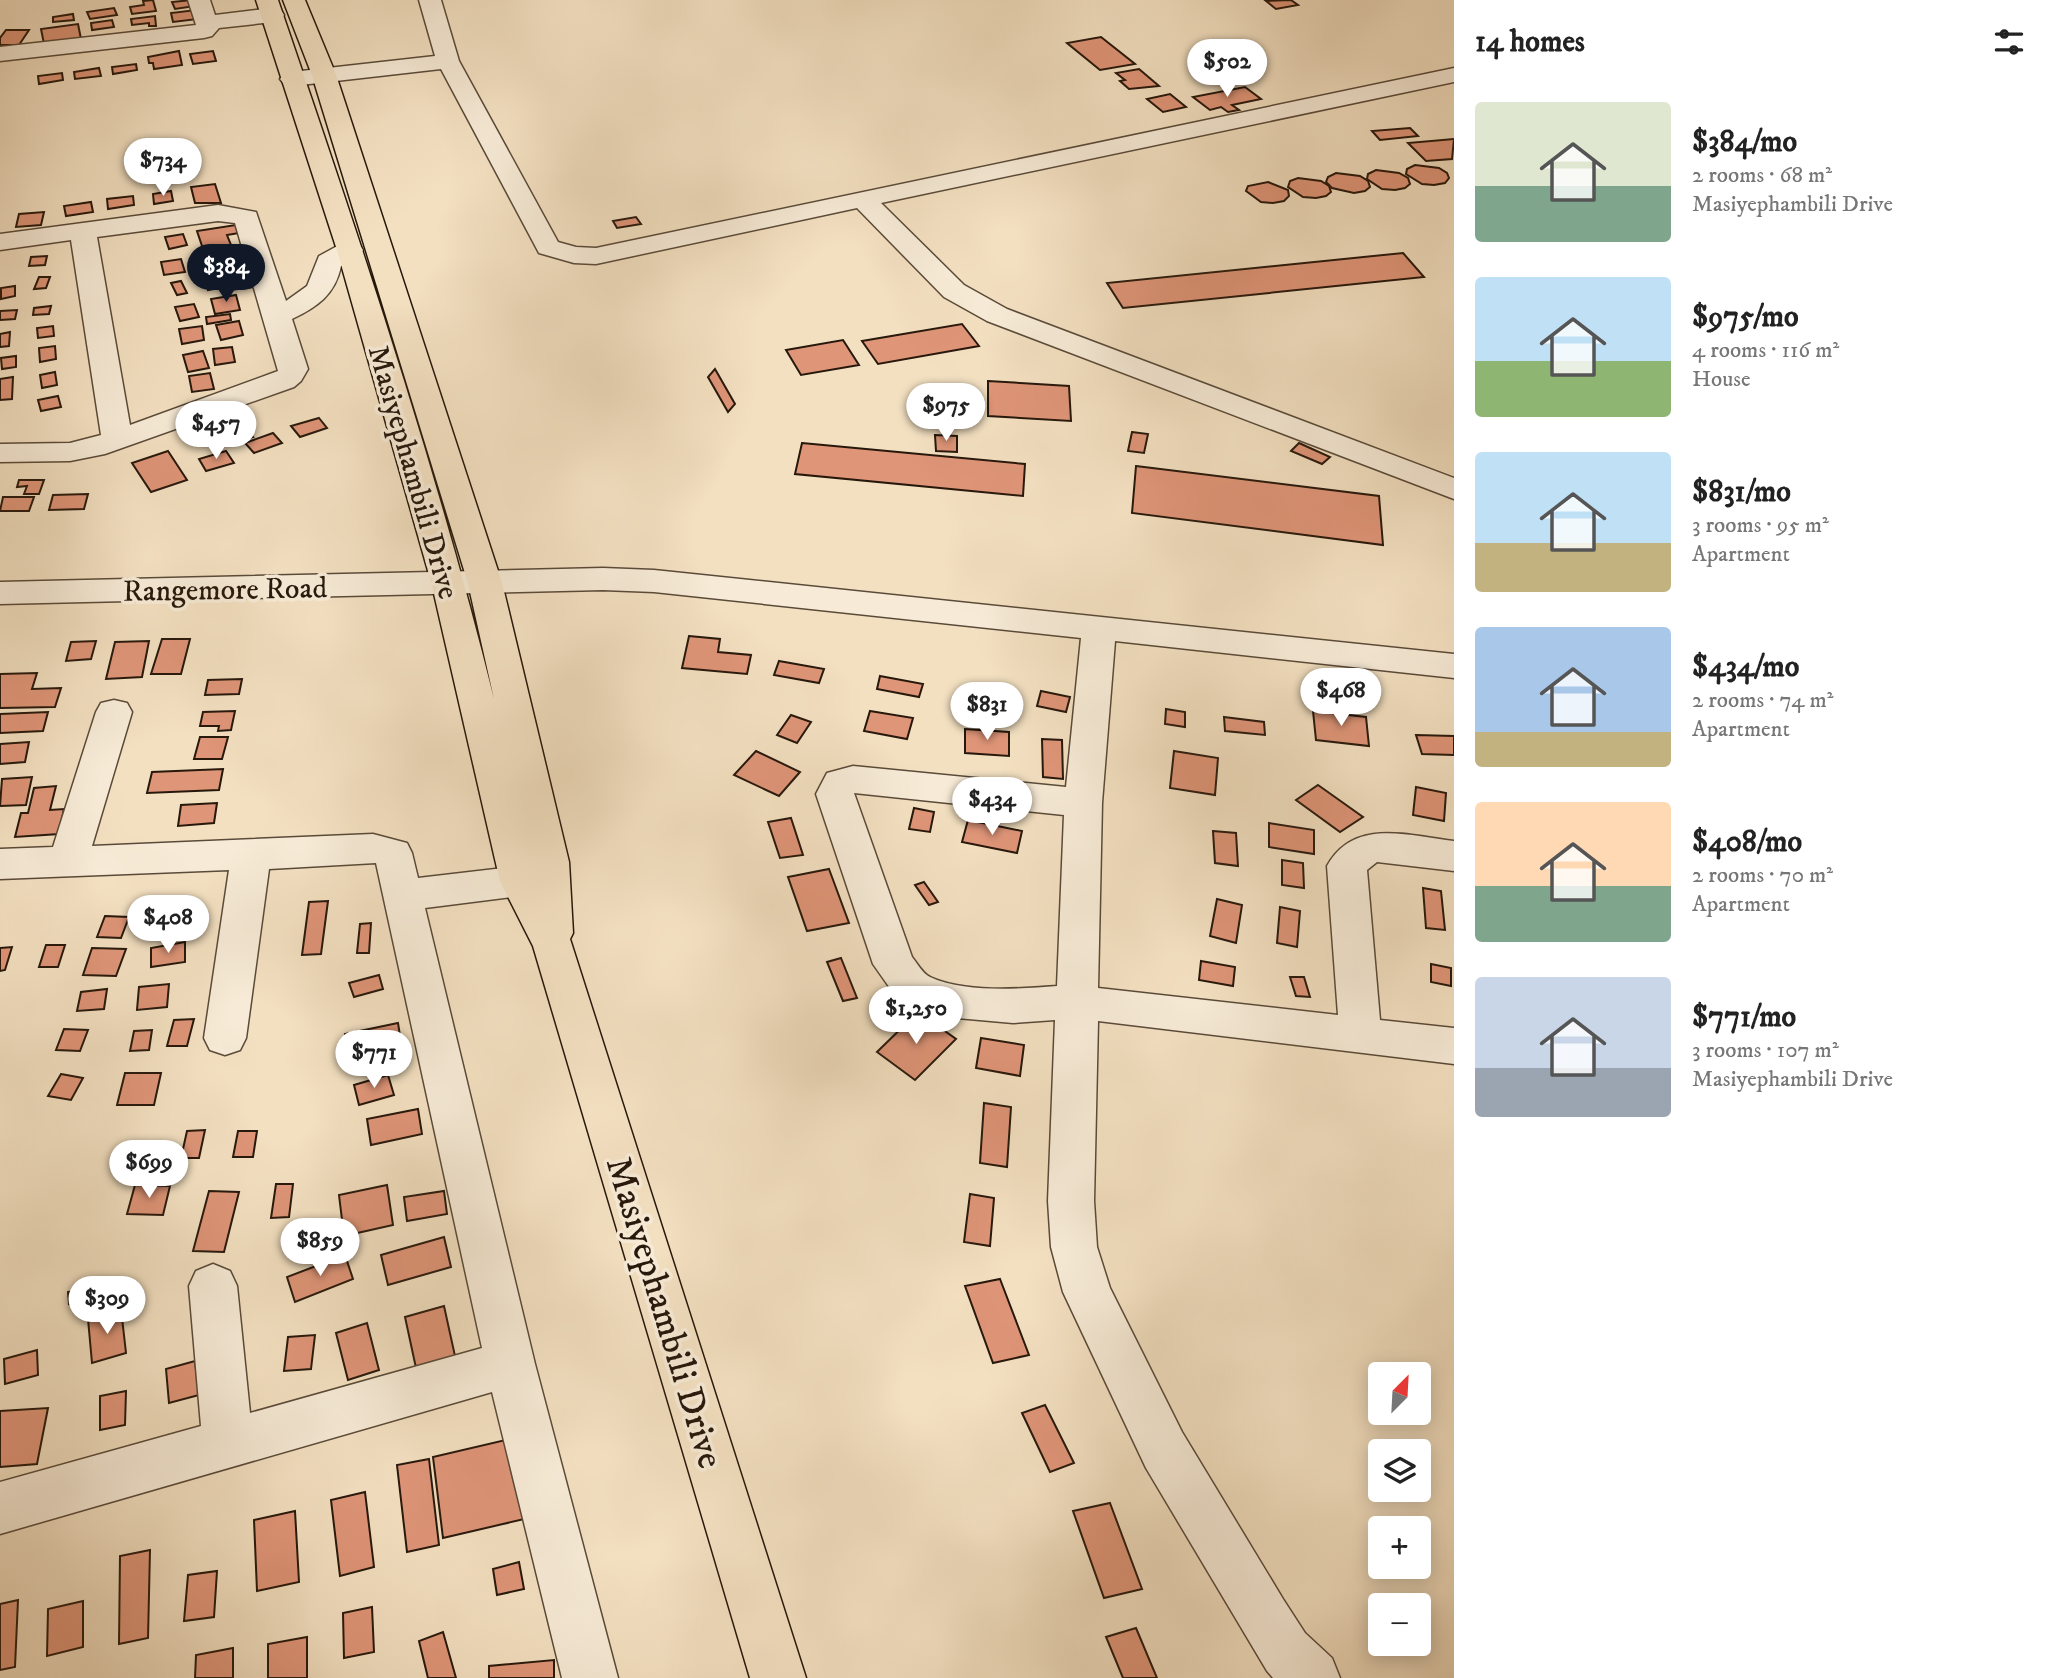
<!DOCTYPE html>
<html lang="en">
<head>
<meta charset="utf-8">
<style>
	:root { --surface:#fff; --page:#f2f2f2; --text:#222; --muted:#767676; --accent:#111827 }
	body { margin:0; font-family:"IM FELL DW Pica",serif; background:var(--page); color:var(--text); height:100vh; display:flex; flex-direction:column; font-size:26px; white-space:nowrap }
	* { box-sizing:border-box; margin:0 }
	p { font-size:23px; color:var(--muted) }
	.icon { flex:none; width:38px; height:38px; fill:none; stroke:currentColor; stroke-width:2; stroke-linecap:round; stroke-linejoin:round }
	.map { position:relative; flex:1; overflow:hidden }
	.side { display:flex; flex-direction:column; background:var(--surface); width:595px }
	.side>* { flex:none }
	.needle { width:46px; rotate:24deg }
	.buttons { position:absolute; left:1368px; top:1362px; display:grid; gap:14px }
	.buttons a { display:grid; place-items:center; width:63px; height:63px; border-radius:7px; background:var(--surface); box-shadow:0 4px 18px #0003; font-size:35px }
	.price { position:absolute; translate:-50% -60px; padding:0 16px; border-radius:24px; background:#fff; color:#222; font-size:23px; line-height:46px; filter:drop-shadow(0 2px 4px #0008) }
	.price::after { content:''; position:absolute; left:50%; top:42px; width:21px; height:16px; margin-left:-10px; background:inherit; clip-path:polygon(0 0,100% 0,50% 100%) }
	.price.active { background:var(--accent); color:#fff }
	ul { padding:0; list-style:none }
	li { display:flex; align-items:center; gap:21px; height:175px; padding:0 21px }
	li span { display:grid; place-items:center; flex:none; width:196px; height:140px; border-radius:7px; color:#555 }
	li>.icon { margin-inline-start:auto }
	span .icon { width:84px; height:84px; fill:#fffc; stroke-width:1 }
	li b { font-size:30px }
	h2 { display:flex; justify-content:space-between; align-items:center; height:84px; padding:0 21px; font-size:30px }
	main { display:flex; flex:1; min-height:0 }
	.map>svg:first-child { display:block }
</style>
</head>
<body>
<main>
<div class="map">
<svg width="1454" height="1678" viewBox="0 0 1454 1678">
	<rect width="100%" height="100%" fill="#f3e0c1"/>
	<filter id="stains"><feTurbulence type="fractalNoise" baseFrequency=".00286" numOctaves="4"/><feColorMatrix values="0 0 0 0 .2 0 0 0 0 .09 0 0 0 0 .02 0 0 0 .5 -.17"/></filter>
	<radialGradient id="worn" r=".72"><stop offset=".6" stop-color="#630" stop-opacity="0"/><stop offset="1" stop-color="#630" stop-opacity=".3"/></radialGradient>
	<g fill="#df9578" stroke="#27180c" stroke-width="2">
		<polygon points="153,0 156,11 132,14 130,7 144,5 143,1"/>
		<polygon points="192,0 195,6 175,9 172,2"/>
		<polygon points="1291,0 1298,5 1276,9 1266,1"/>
		<polygon points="114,8 117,15 90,19 87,12"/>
		<polygon points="196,10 198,19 173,22 171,13"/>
		<polygon points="73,14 74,20 53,22 53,17"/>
		<polygon points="155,16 156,26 149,26 149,23 132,25 131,19"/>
		<polygon points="112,20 114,27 92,30 91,23"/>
		<polygon points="78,24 81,39 44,44 41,29"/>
		<polygon points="6,30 29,30 19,45 0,45 0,38"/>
		<polygon points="1101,37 1135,64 1100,70 1067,43"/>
		<polygon points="179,51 182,65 154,69 153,63 149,63 148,57"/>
		<polygon points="213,51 216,61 193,64 190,54"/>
		<polygon points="136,64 137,70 113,74 112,67"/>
		<polygon points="99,68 101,76 75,79 74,72"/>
		<polygon points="1139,69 1159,86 1129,89 1120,81 1125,80 1116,73"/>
		<polygon points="62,73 63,80 39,84 38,76"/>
		<polygon points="1245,87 1261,99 1232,105 1239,110 1228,112 1221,107 1210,110 1193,97"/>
		<polygon points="1170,94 1186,107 1163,112 1147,99"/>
		<polygon points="1410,128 1418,136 1380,140 1372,131"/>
		<polygon points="1454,139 1452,159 1426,161 1408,143"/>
		<polygon points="1415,165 1439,168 1447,173 1449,178 1445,183 1434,185 1422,184 1406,174 1407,169"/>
		<polygon points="1376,170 1399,173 1408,178 1410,184 1405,188 1395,190 1382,189 1367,179 1368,174"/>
		<polygon points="1336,173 1360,176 1368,181 1370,187 1365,191 1354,193 1332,188 1326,182 1328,177"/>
		<polygon points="1298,178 1321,181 1329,186 1331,192 1326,196 1316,198 1303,197 1288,187 1290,181"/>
		<polygon points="1268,182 1288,190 1289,196 1284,201 1273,203 1261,202 1246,191 1248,186"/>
		<polygon points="215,184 221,203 195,203 191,187"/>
		<polygon points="171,191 173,201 154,204 153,194"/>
		<polygon points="133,196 134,205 108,209 107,199"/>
		<polygon points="91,202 93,212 66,216 64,206"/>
		<polygon points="44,212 41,225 16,227 19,214"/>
		<polygon points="636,217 641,224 617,228 613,221"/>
		<polygon points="242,224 245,232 227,235 231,245 203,249 197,231"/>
		<polygon points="183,234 187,245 169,249 165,237"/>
		<polygon points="222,252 225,264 209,266 206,255"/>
		<polygon points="1403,253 1424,277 1123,308 1107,283"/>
		<polygon points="47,256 45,265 29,266 31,257"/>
		<polygon points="181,259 185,272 164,275 161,262"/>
		<polygon points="218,274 220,288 208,290 206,276"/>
		<polygon points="39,277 50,277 46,288 34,289"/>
		<polygon points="259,278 261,286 231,290 230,282"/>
		<polygon points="181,281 187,293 177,295 171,283"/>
		<polygon points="15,286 15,296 1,299 1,288"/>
		<polygon points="236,295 240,310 215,314 211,299"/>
		<polygon points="194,304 199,317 180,321 175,307"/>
		<polygon points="51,306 49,314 33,315 34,308"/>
		<polygon points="17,310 15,319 0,320 0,311"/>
		<polygon points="230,314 231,320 207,324 206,317"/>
		<polygon points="239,321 243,335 221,340 216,325"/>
		<polygon points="962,324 979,346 878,364 862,341"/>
		<polygon points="53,326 54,336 38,338 37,328"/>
		<polygon points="202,326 204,340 182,344 179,329"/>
		<polygon points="10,332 9,346 0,347 0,334"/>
		<polygon points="843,340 859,365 801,375 786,350"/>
		<polygon points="55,346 56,359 40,362 39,348"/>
		<polygon points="232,347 235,362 215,365 213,349"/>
		<polygon points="203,351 209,368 188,372 183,355"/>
		<polygon points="16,356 16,367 2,369 1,358"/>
		<polygon points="715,369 735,404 728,412 708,377"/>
		<polygon points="55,372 57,385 42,388 40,375"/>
		<polygon points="210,373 214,389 192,392 189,376"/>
		<polygon points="13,377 12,399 0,400 0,379"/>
		<polygon points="988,381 1069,386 1071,421 988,416"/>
		<polygon points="58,396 61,407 41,411 38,400"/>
		<polygon points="319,418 327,428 300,437 291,426"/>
		<polygon points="240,423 253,437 234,443 222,429"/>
		<polygon points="1132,432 1148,434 1144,453 1128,451"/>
		<polygon points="273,433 282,443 254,453 245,443"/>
		<polygon points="935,435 957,436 957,452 936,451"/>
		<polygon points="802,443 1025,464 1023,496 795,474"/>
		<polygon points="1299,443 1330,457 1322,464 1291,451"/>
		<polygon points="168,451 187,480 151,492 132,463"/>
		<polygon points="226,451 234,463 206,471 199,459"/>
		<polygon points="1136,466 1379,496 1383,545 1132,513"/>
		<polygon points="19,480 44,480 39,494 24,494 27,486 17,487"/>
		<polygon points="88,494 84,509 49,510 53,495"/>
		<polygon points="3,497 34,497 29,511 0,511"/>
		<polygon points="689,636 720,639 718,652 751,655 747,674 682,668"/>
		<polygon points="162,639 190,639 181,674 151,674"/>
		<polygon points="96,641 91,659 66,661 71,642"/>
		<polygon points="149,641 142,677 106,679 115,642"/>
		<polygon points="779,661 824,669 819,683 774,675"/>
		<polygon points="37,673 32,689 61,688 55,707 0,708 0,674"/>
		<polygon points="880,676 923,684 919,697 877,689"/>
		<polygon points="242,679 239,694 205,695 208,680"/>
		<polygon points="972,685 1005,690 1003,702 970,698"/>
		<polygon points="1041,691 1070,697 1066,712 1037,706"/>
		<polygon points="1166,709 1185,712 1185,727 1165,724"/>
		<polygon points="235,711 231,730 218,731 219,726 200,726 203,712"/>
		<polygon points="870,711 913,718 907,739 864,731"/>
		<polygon points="1313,711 1366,717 1369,746 1316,740"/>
		<polygon points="48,712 43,731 0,733 0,714"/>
		<polygon points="791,715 811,722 797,743 777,735"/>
		<polygon points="1224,717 1264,722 1265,735 1225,731"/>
		<polygon points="965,729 1009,732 1009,756 965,753"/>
		<polygon points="1416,735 1454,736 1454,755 1422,754"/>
		<polygon points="200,737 228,737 222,759 194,759"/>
		<polygon points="1042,739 1062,740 1063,779 1043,777"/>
		<polygon points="29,742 25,762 0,764 0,744"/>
		<polygon points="756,751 800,772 779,796 734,775"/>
		<polygon points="1174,751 1218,758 1215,795 1170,788"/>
		<polygon points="223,769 219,790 147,793 152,772"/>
		<polygon points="32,777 26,805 0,806 2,779"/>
		<polygon points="1318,785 1363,817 1340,832 1296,800"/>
		<polygon points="56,786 50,810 64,809 59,834 15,837 21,813 28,813 34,788"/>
		<polygon points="1416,787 1446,793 1444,821 1413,815"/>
		<polygon points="217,803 214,823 178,826 181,805"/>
		<polygon points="914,808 934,812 930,832 909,829"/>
		<polygon points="791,818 803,855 780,858 768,822"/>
		<polygon points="968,820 1022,831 1017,853 962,842"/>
		<polygon points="1269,823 1314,830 1314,854 1269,847"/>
		<polygon points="1213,831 1236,833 1238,866 1215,863"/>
		<polygon points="1282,860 1303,863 1304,888 1282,885"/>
		<polygon points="829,869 849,923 807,931 788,877"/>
		<polygon points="924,882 938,902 929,905 915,885"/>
		<polygon points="1423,888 1441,891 1445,930 1426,928"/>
		<polygon points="1217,899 1242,905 1236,943 1210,936"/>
		<polygon points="328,901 321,954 302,955 309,902"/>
		<polygon points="1280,907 1300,911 1297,947 1277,943"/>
		<polygon points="186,909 183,926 150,927 154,911"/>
		<polygon points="105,916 129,917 121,938 97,937"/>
		<polygon points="371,923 369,953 357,953 360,924"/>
		<polygon points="185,942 185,962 151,967 151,948"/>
		<polygon points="46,945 65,945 58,967 39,967"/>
		<polygon points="12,947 5,970 0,971 0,948"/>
		<polygon points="92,948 126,949 116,976 83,975"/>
		<polygon points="841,958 857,998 843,1001 827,962"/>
		<polygon points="1201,961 1235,967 1233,986 1199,980"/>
		<polygon points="1431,964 1451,968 1451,986 1431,982"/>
		<polygon points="379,975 383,989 354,997 349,983"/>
		<polygon points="1290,977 1304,977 1310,997 1296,996"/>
		<polygon points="169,984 167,1007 137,1010 139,987"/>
		<polygon points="107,989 104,1009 77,1011 81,992"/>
		<polygon points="918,1012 956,1039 915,1080 877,1052"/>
		<polygon points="194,1019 187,1046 167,1046 174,1020"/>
		<polygon points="398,1023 401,1042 348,1053 345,1034"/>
		<polygon points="64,1029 88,1030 80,1051 56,1050"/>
		<polygon points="152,1030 149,1050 130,1051 134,1031"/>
		<polygon points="981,1038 1024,1045 1020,1076 976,1068"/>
		<polygon points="125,1073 161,1073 154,1105 117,1105"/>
		<polygon points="61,1074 83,1078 71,1100 48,1096"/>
		<polygon points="388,1075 394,1095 359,1105 354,1085"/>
		<polygon points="984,1103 1011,1107 1007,1167 980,1163"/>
		<polygon points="418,1109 422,1134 371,1145 367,1119"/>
		<polygon points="205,1130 199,1158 181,1158 187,1131"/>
		<polygon points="238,1131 257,1131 253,1157 233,1157"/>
		<polygon points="276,1184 293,1184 289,1217 271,1218"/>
		<polygon points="135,1185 170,1186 163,1215 127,1214"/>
		<polygon points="387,1185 393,1225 344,1236 339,1195"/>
		<polygon points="209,1191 239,1192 224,1252 193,1251"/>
		<polygon points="444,1191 447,1214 407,1221 404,1197"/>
		<polygon points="970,1194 994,1198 990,1246 964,1242"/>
		<polygon points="444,1237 451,1267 388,1285 381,1255"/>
		<polygon points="345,1255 353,1279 295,1302 287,1277"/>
		<polygon points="1000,1279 1029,1355 993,1363 965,1286"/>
		<polygon points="114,1282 115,1294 69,1304 68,1292"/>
		<polygon points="444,1306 455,1356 416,1368 405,1317"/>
		<polygon points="121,1309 126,1353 92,1363 88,1319"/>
		<polygon points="367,1323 379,1370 348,1380 336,1333"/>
		<polygon points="315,1335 311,1369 284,1371 288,1337"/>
		<polygon points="37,1350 38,1375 5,1384 4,1359"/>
		<polygon points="195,1361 199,1395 169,1403 166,1369"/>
		<polygon points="126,1391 125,1425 100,1430 100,1396"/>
		<polygon points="1045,1405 1074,1463 1050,1472 1022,1413"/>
		<polygon points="48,1408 37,1464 0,1467 0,1411"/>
		<polygon points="519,1437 533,1517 443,1538 433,1457"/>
		<polygon points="429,1459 439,1545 407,1552 397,1465"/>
		<polygon points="365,1492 374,1567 340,1576 331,1500"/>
		<polygon points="1110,1503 1142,1589 1104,1598 1073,1511"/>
		<polygon points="295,1511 299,1582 257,1591 254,1520"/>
		<polygon points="150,1550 148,1638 119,1644 120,1556"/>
		<polygon points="519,1562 524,1589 497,1595 493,1569"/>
		<polygon points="217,1571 214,1617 184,1621 188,1575"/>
		<polygon points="18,1600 15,1667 0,1670 0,1604"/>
		<polygon points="83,1601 83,1647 47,1656 48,1609"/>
		<polygon points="372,1607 374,1652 344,1658 343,1613"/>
		<polygon points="1136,1628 1157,1678 1123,1678 1106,1637"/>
		<polygon points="443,1632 456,1678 428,1678 419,1641"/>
		<polygon points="307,1637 307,1678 268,1678 268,1644"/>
		<polygon points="233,1648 233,1678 195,1678 196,1655"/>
		<polygon points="554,1660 554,1678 489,1678 489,1666"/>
	</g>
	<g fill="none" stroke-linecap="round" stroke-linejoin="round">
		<defs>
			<g id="minor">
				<polygon points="188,0 210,0 215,15 273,8 281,10 284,15 281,20 273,22 219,28 212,36 204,38 0,61 0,47 196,25"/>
				<polygon points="419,0 441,0 459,61 558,242 576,247 596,248 1454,68 1454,82 881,203 964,285 1007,309 1454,478 1454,499 987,321 944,297 857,208 596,264 574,263 539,253 441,69 292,86 284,84 280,79 284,74 292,72 435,56"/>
				<path d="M218,205l38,7 30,89 21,-15 12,-30 22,-12 9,-2 9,2 4,6 -4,6 -18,10c-6,29 -24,41 -49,53l16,50 -7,12 -7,6 -189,67 -35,7 -70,1v-18l70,-1 31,-8 -30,-195 -71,10v-16zM218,221l17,2 43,148 -148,54 -33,-188z"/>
				<path d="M603,568l51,2 800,84v24l-339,-37 -13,162 -4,185 240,27 -11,-149c27,-49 82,-30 127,-25v30l-77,-9 -10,8 13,150 74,8v36l-356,-43 -4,180 3,46 13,41 72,144 101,167 22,34 27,25 8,20h-67l-6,-7 -121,-203 -83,-176 -12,-45 -3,-46 7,-181 -42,3 -56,-5 -58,-17 -26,-37 -57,-170 11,-21 26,-7 213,21 15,-149 -427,-46 -51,-2 -603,14v-22zM854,793l210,22 -7,171c-38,3 -92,7 -127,-9 -7,-3 -13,-14 -18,-20z"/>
				<polygon points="114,700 127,703 132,712 92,846 373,834 407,843 412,853 418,878 520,866 534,870 540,881 534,892 520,896 425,908 535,1364 618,1678 562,1678 492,1392 0,1534 0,1482 201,1426 189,1286 196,1271 213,1264 230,1271 237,1286 250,1413 482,1348 376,863 269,869 246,1038 240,1050 225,1055 210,1050 204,1038 229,870 0,879 0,849 53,847 96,712 101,703"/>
			</g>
			<path id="major" d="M256,0h22c79,231 157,462 216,699l-26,-116 -156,-508 -29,-75h22l31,75 166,508 67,279 4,71 -3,6 236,739h-56l-217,-732 -33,-65 -68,-296 -95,-335z"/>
		</defs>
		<use href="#minor" stroke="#5a4a39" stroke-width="3"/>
		<use href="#major" stroke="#27180c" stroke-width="3"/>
		<use href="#minor" fill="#f7ebd7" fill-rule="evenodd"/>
		<use href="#major" fill="#f3e0c1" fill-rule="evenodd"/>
	</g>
	<g text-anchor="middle" stroke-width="7" stroke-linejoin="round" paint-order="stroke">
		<g font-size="30" fill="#27180c" stroke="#f7ebd7">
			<text transform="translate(414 472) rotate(74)" y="10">Masiyephambili Drive</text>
			<text transform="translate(225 589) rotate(-1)" y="10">Rangemore Road</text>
		</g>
		<g font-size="37" fill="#27180c" stroke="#f7ebd7">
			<text transform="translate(666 1312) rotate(73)" y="13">Masiyephambili Drive</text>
		</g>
	</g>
	<rect width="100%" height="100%" filter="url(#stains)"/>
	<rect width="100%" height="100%" fill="url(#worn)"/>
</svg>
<div class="buttons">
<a><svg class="needle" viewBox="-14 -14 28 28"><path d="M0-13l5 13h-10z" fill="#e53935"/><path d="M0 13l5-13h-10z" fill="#767676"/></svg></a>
<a><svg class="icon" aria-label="layers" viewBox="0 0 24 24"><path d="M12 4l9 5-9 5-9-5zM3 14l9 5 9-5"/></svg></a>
<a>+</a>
<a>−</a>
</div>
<b class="price" style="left:1227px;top:99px">$502</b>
<b class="price" style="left:163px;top:198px">$734</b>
<b class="price active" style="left:226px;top:304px">$384</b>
<b class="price" style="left:946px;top:443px">$975</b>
<b class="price" style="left:216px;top:461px">$457</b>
<b class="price" style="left:1341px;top:728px">$468</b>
<b class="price" style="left:987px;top:742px">$831</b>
<b class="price" style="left:992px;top:837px">$434</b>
<b class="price" style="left:168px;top:955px">$408</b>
<b class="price" style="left:916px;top:1046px">$1,250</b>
<b class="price" style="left:374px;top:1090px">$771</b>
<b class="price" style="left:149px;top:1200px">$699</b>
<b class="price" style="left:320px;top:1278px">$859</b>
<b class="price" style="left:107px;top:1336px">$309</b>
</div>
<section class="side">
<h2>14 homes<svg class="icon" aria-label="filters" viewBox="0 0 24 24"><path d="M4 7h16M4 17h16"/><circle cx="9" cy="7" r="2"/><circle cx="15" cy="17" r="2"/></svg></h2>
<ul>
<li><span style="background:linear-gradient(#dfe7d0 60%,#7fa58c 0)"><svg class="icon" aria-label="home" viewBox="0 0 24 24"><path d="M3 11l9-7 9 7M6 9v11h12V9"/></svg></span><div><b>$384/mo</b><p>2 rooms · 68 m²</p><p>Masiyephambili Drive</p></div></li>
<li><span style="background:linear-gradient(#bfe0f5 60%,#8fb573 0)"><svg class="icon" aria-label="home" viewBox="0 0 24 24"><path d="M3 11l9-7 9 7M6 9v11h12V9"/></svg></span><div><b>$975/mo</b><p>4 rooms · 116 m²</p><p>House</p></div></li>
<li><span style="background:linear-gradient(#bfe0f5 65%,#c2b280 0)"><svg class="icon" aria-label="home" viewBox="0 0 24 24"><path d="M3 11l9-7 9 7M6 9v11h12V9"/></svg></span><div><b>$831/mo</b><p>3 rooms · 95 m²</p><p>Apartment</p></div></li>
<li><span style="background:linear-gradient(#a9c7e8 75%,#c2b280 0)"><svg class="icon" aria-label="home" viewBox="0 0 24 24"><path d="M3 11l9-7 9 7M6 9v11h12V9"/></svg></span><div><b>$434/mo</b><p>2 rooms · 74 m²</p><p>Apartment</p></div></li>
<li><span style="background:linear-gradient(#ffd9b3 60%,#7fa58c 0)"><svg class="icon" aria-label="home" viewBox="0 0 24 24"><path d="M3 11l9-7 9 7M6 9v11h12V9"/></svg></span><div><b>$408/mo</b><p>2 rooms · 70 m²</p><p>Apartment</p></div></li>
<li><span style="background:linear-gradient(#c9d6e8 65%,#9aa5b1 0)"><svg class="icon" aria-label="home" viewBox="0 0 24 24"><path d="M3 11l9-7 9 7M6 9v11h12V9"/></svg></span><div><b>$771/mo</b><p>3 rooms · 107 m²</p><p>Masiyephambili Drive</p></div></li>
</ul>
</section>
</main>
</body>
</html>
